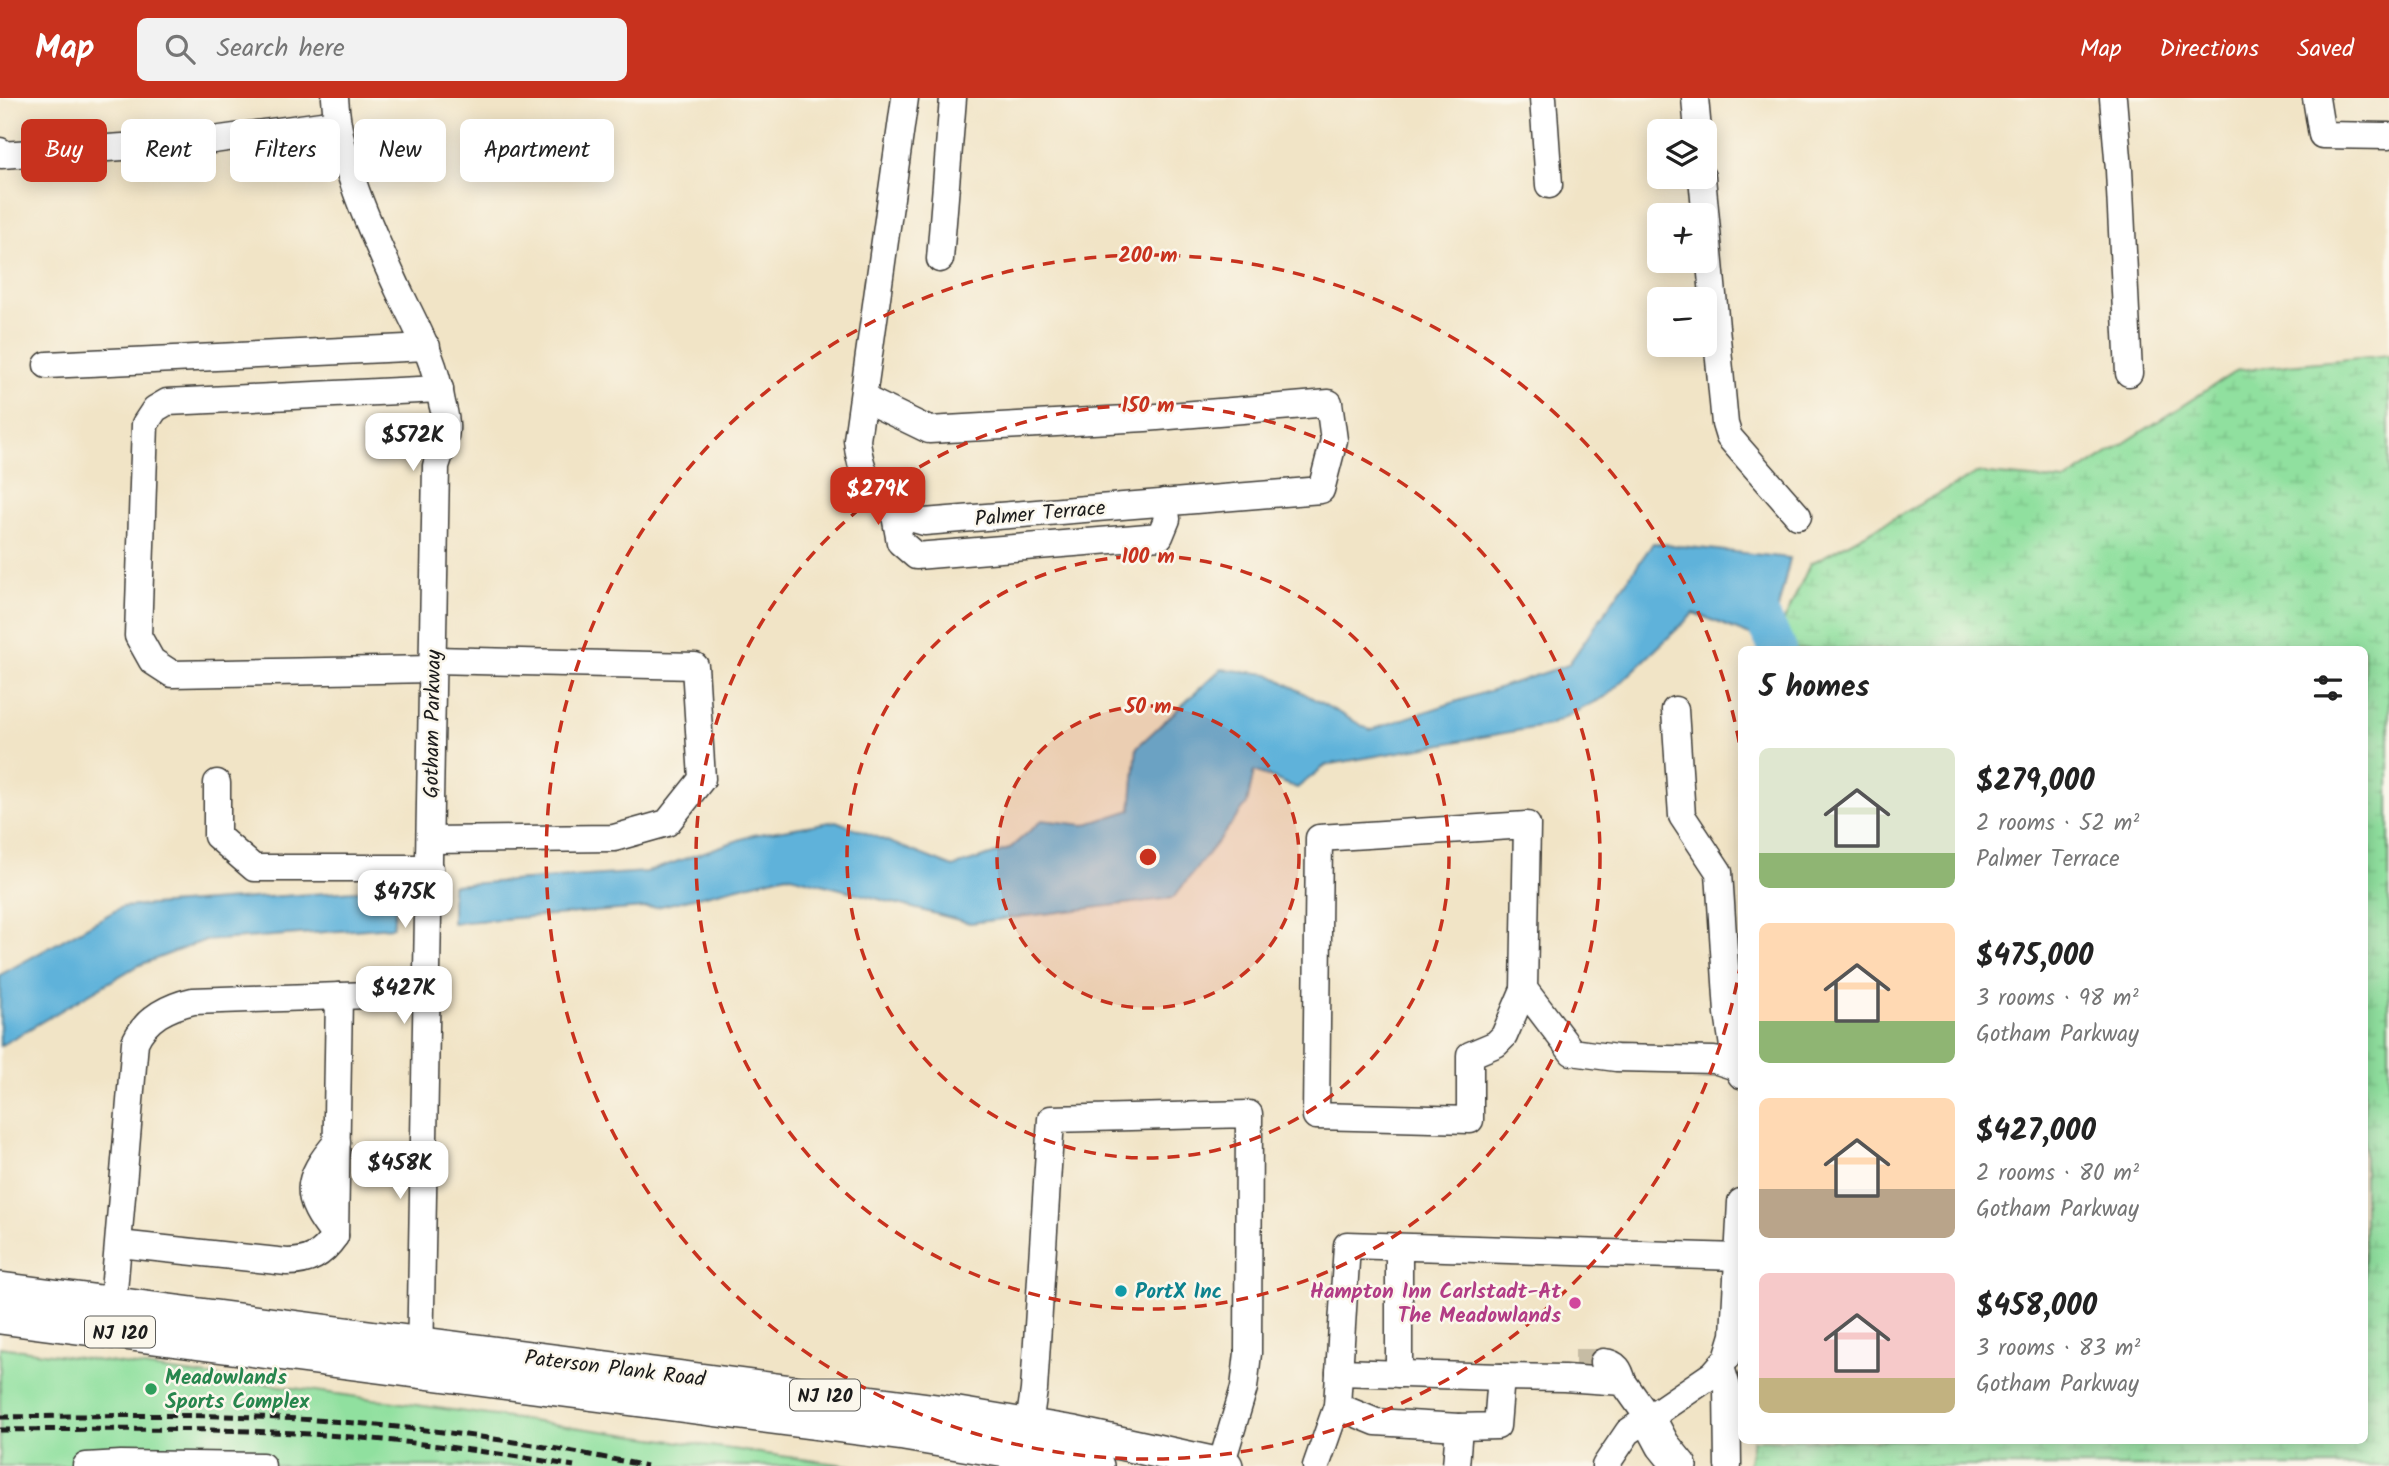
<!DOCTYPE html>
<html lang="en">
<head>
<meta charset="utf-8">
<style>
	:root { --surface:#fff; --page:#f2f2f2; --text:#222; --muted:#767676; --accent:#c8321e }
	body { margin:0; font-family:Kalam,sans-serif; background:var(--page); color:var(--text); height:100vh; display:flex; flex-direction:column; font-size:26px; white-space:nowrap }
	* { box-sizing:border-box; margin:0 }
	p { font-size:23px; color:var(--muted) }
	.icon { flex:none; width:38px; height:38px; fill:none; stroke:currentColor; stroke-width:2; stroke-linecap:round; stroke-linejoin:round }
	.map { position:relative; flex:1; overflow:hidden }
	.panel { position:absolute; left:1738px; top:548px; width:630px; height:798px; display:flex; flex-direction:column; background:var(--surface); border-radius:10px; box-shadow:0 4px 18px #0003 }
	.panel>* { flex:none }
	.guide { position:absolute; left:21px; top:21px; width:665px; height:63px; display:flex; gap:14px }
	.tools { position:absolute; left:1647px; top:21px; display:grid; gap:14px }
	.tools a { display:grid; place-items:center; width:70px; height:70px; border-radius:10px; background:var(--surface); box-shadow:0 4px 18px #0003; font-size:35px }
	.price { position:absolute; translate:-50% -60px; padding:0 16px; border-radius:14px; background:#fff; color:#222; font-size:23px; line-height:46px; filter:drop-shadow(0 2px 4px #0008) }
	.price::after { content:''; position:absolute; left:50%; top:42px; width:21px; height:16px; margin-left:-10px; background:inherit; clip-path:polygon(0 0,100% 0,50% 100%) }
	.price.active { background:var(--accent); color:#fff }
	ul { padding:0; list-style:none }
	li { display:flex; align-items:center; gap:21px; height:175px; padding:0 21px }
	li span { display:grid; place-items:center; flex:none; width:196px; height:140px; border-radius:10px; color:#555 }
	li>.icon { margin-inline-start:auto }
	span .icon { width:84px; height:84px; fill:#fffc; stroke-width:1 }
	li b { font-size:30px }
	h2 { display:flex; justify-content:space-between; align-items:center; height:84px; padding:0 21px; font-size:30px }
	.pill { padding:0 24px; border-radius:10px; background:var(--surface); box-shadow:0 4px 18px #0003; font-size:24px; line-height:63px }
	.pill.active { background:var(--accent); color:#fff }
	header { display:flex; align-items:center; gap:42px; box-sizing:border-box; height:98px; padding:0 35px; background:var(--accent); color:#fff }
	header strong { font-size:33px }
	nav { display:flex; gap:38px; margin-inline-start:auto; font-size:24px }
	.search { width:490px; height:63px; background:var(--page); display:flex; align-items:center; gap:18px; box-sizing:border-box; padding:0 24px; border-radius:10px; color:var(--muted); font-size:26px }
	.map>svg:first-child { display:block }
</style>
</head>
<body>
<header>
<strong>Map</strong>
<div class="search"><svg class="icon" aria-label="search" viewBox="0 0 24 24"><circle cx="10" cy="10" r="6"/><path d="M15 15l6 6"/></svg>Search here</div>
<nav><a>Map</a><a>Directions</a><a>Saved</a></nav>
</header>
<div class="map">
<svg width="2389" height="1368" viewBox="0 0 2389 1368">
	<defs>
		<pattern id="wetland-marsh" width="20" height="14" patternUnits="userSpaceOnUse" patternTransform="scale(1.75)"><rect width="20" height="14" fill="#90e09f"/><path d="M1 5h8M5 5V1M11 12h8M15 12V8" fill="none" stroke="#7cc088"/></pattern>
	</defs>
	<rect width="100%" height="100%" fill="#fbf7ec"/>
	<filter id="ink" filterUnits="userSpaceOnUse"><feTurbulence type="fractalNoise" baseFrequency=".0143" numOctaves="2"/><feDisplacementMap in="SourceGraphic" scale="14" xChannelSelector="R" yChannelSelector="G"/><feConvolveMatrix kernelMatrix="1 2 1 2 8 2 1 2 1" color-interpolation-filters="sRGB"/></filter>
	<filter id="wash" filterUnits="userSpaceOnUse"><feTurbulence type="fractalNoise" baseFrequency=".00686" numOctaves="4" result="noise"/><feDisplacementMap in="SourceGraphic" scale="28" xChannelSelector="R" yChannelSelector="G"/><feGaussianBlur stdDeviation="1.57" result="paint"/><feColorMatrix in="noise" values="0 0 0 0 0 0 0 0 0 0 0 0 0 0 0 0 0 1.4 0 .05"/><feComposite in="paint" operator="in"/></filter>
	<g filter="url(#wash)">
		<rect width="100%" height="100%" fill="#f1e4c6"/>
		<polygon fill="url(#wetland-marsh)" stroke="#567e5e" stroke-width="2" points="2389,257 2389,1368 1746,1368 1749,1364 1753,1342 2364,1342 2364,551 1771,551 1810,466 1977,375 2065,383 2238,272"/>
		<polygon fill="#90e09f" stroke="#567e5e" stroke-width="2" points="0,1249 853,1368 0,1368"/>
		<g fill="#5eb2da" stroke="#3d677b" stroke-width="2">
			<polygon points="1653,445 1790,460 1770,545 1694,515 1607,598 1549,627 1326,667 1297,690 1254,673 1247,706 1173,800 970,825 787,777 657,809 452,825 452,787 647,774 753,737 836,723 953,769 1009,751 1042,722 1084,727 1131,712 1137,649 1221,571 1269,576 1370,632 1568,567"/>
			<polygon points="398,790 393,829 203,843 137,868 0,948 0,877 122,809"/>
		</g>
		<g fill="none" stroke-linecap="round" stroke-linejoin="round">
			<polyline stroke="#5eb2da" stroke-width="37" points="1748,493 1778,551"/>
		</g>
	</g>
	<g filter="url(#ink)">
		<g fill="none" stroke-linecap="round" stroke-linejoin="round">
			<polyline stroke="#c6bca4" stroke-width="26" stroke-dasharray="26 13" stroke-linecap="butt" points="1575,1264 1603,1264"/>
			<defs>
				<g id="minor">
					<path d="M335,0c4,65 36,132 63,191 19,40 37,69 44,114 2,8 5,18 4,27 -1,11 -6,24 -10,36l-16,897"/>
					<polyline points="1543,0 1549,87"/>
					<polyline points="1695,0 1698,33"/>
					<polyline points="2113,0 2119,72 2129,275"/>
					<polyline points="2316,0 2322,37 2389,38"/>
					<polyline points="0,53 1,57 199,44 336,25"/>
					<polyline points="1702,79 1725,326 1729,339 1798,418"/>
					<polyline points="940,161 953,0"/>
					<polyline points="47,267 427,249"/>
					<path d="M863,300l66,32 216,-12 184,-15 5,37 -13,50 -397,32c-43,-11 -63,-39 -67,-82l48,-342"/>
					<polyline points="894,412 900,444 916,458 1160,438 1167,421 1164,404"/>
					<polyline points="433,571 172,576 152,563 138,538 145,326 155,311 167,304 440,291"/>
					<polyline points="1675,612 1682,718 1719,774 1728,915 1736,969"/>
					<polyline points="217,685 217,738 254,770 430,770"/>
					<polyline points="430,742 614,740 667,725 702,681 695,568 433,562"/>
					<polyline points="1524,891 1504,938 1496,946 1470,957 1470,1022 1316,1018 1319,740 1527,727 1524,891 1572,954 1616,960 1714,962 1736,969 1741,977"/>
					<path d="M335,1138c-32,-40 -31,-55 2,-94"/>
					<path d="M119,1146l168,18c22,0 35,-7 48,-26l4,-240"/>
					<polyline points="1399,1149 1399,1276"/>
					<path d="M113,1205l22,-261c11,-24 32,-35 58,-41l235,-8"/>
					<path d="M1603,1264c14,1 17,8 20,20"/>
					<polyline points="1721,1269 1727,1289 1728,1368"/>
					<polyline points="1339,1274 1501,1279"/>
					<polyline points="1337,1308 1376,1324 1459,1329 1497,1328 1501,1279 1564,1280 1623,1284 1648,1319"/>
					<polyline points="1029,1327 1034,1292 1051,1021 1249,1016 1248,1255 1244,1290 1221,1367"/>
					<polyline points="86,1368 121,1366 262,1368"/>
					<polyline points="1316,1368 1337,1308 1347,1147 1739,1159"/>
					<polyline points="1456,1368 1459,1329"/>
					<polyline points="1605,1368 1628,1334 1713,1276 1727,1260 1734,1237 1741,1104"/>
				</g>
				<g id="major">
					<polyline points="0,1191 952,1315 1074,1335 1226,1368"/>
					<polyline points="0,1219 904,1336 1097,1368"/>
					<polyline points="1648,1319 1663,1347 1680,1368"/>
				</g>
			</defs>
			<use href="#minor" stroke="#3c3a36" stroke-width="29"/>
			<use href="#major" stroke="#3c3a36" stroke-width="36"/>
			<use href="#minor" stroke="#fff" stroke-width="26"/>
			<use href="#major" stroke="#fff" stroke-width="33"/>
			<g stroke="#1c1c1c" stroke-width="5" stroke-dasharray="10 5" stroke-linecap="butt">
				<path d="M0,1319c85,-1 171,-3 256,0 131,5 262,22 390,49"/>
				<path d="M0,1332c121,-1 242,-3 362,8 71,6 142,16 212,28"/>
			</g>
		</g>
	</g>
	<circle cx="1148" cy="759" r="151" fill="#c8321e" fill-opacity=".12"/>
	<g fill="none" stroke="#c8321e" stroke-width="3.5" stroke-dasharray="12 9">
		<circle cx="1148" cy="759" r="151"/>
		<circle cx="1148" cy="759" r="301"/>
		<circle cx="1148" cy="759" r="452"/>
		<path d="M1741 864A602 602 0 1 1 1741 654"/>
	</g>
	<circle fill="#0f9aa8" stroke="#fbf7ec" stroke-width="2.5" cx="1121" cy="1193" r="7"/>
	<circle fill="#d1479c" stroke="#fbf7ec" stroke-width="2.5" cx="1575" cy="1205" r="7"/>
	<circle fill="#2e9e5b" stroke="#fbf7ec" stroke-width="2.5" cx="151" cy="1291" r="7"/>
	<g text-anchor="middle" stroke-width="5" stroke-linejoin="round" paint-order="stroke">
		<g fill="#fbf7ec" stroke="#5f5e5a" stroke-width="2">
			<rect x="85" y="1218.5" width="70" height="31" rx="5"/>
			<rect x="790" y="1281.5" width="70" height="31" rx="5"/>
		</g>
		<g font-size="19" font-weight="bold" fill="#1c1c1c">
			<text x="120" y="1241">NJ 120</text>
			<text x="825" y="1304">NJ 120</text>
		</g>
		<g font-size="21" fill="#1c1c1c" stroke="#fbf7ec">
			<text transform="translate(1040 415) rotate(-5)" y="7">Palmer Terrace</text>
			<text transform="translate(432 626) rotate(-89)" y="7">Gotham Parkway</text>
			<text transform="translate(615 1270) rotate(7)" y="7">Paterson Plank Road</text>
		</g>
		<g font-size="21" font-weight="bold" fill="#0d838f" stroke="#fbf7ec" text-anchor="start">
			<text x="1135" y="1200">PortX Inc</text>
		</g>
		<g font-size="21" font-weight="bold" fill="#b23c85" stroke="#fbf7ec" text-anchor="end">
			<text x="1561" y="1200">Hampton Inn Carlstadt-At<tspan x="1561" dy="24">The Meadowlands</tspan></text>
		</g>
		<g font-size="21" font-weight="bold" fill="#27864d" stroke="#fbf7ec" text-anchor="start">
			<text x="165" y="1286">Meadowlands<tspan x="165" dy="24">Sports Complex</tspan></text>
		</g>
	</g>
	<circle cx="1148" cy="759" r="10" fill="#c8321e" stroke="#fbf7ec" stroke-width="3.5"/>
	<g font-size="21" text-anchor="middle" font-weight="bold" fill="#c8321e" stroke="#fbf7ec" stroke-width="5" stroke-linejoin="round" paint-order="stroke">
		<text x="1148" y="164">200 m</text>
		<text x="1148" y="314">150 m</text>
		<text x="1148" y="465">100 m</text>
		<text x="1148" y="615">50 m</text>
	</g>
</svg>
<div class="tools">
<a><svg class="icon" aria-label="layers" viewBox="0 0 24 24"><path d="M12 4l9 5-9 5-9-5zM3 14l9 5 9-5"/></svg></a>
<a>+</a>
<a>−</a>
</div>
<b class="price" style="left:413px;top:375px">$572K</b>
<b class="price active" style="left:878px;top:429px">$279K</b>
<b class="price" style="left:405px;top:832px">$475K</b>
<b class="price" style="left:404px;top:928px">$427K</b>
<b class="price" style="left:400px;top:1103px">$458K</b>
<div class="guide">
<a class="pill active">Buy</a>
<a class="pill">Rent</a>
<a class="pill">Filters</a>
<a class="pill">New</a>
<a class="pill">Apartment</a>
</div>
<section class="panel">
<h2>5 homes<svg class="icon" aria-label="filters" viewBox="0 0 24 24"><path d="M4 7h16M4 17h16"/><circle cx="9" cy="7" r="2"/><circle cx="15" cy="17" r="2"/></svg></h2>
<ul>
<li><span style="background:linear-gradient(#dfe7d0 75%,#8fb573 0)"><svg class="icon" aria-label="home" viewBox="0 0 24 24"><path d="M3 11l9-7 9 7M6 9v11h12V9"/></svg></span><div><b>$279,000</b><p>2 rooms · 52 m²</p><p>Palmer Terrace</p></div></li>
<li><span style="background:linear-gradient(#ffd9b3 70%,#8fb573 0)"><svg class="icon" aria-label="home" viewBox="0 0 24 24"><path d="M3 11l9-7 9 7M6 9v11h12V9"/></svg></span><div><b>$475,000</b><p>3 rooms · 98 m²</p><p>Gotham Parkway</p></div></li>
<li><span style="background:linear-gradient(#ffd9b3 65%,#b9a48a 0)"><svg class="icon" aria-label="home" viewBox="0 0 24 24"><path d="M3 11l9-7 9 7M6 9v11h12V9"/></svg></span><div><b>$427,000</b><p>2 rooms · 80 m²</p><p>Gotham Parkway</p></div></li>
<li><span style="background:linear-gradient(#f6c9c9 75%,#c2b280 0)"><svg class="icon" aria-label="home" viewBox="0 0 24 24"><path d="M3 11l9-7 9 7M6 9v11h12V9"/></svg></span><div><b>$458,000</b><p>3 rooms · 83 m²</p><p>Gotham Parkway</p></div></li>
</ul>
</section>
</div>
</body>
</html>
